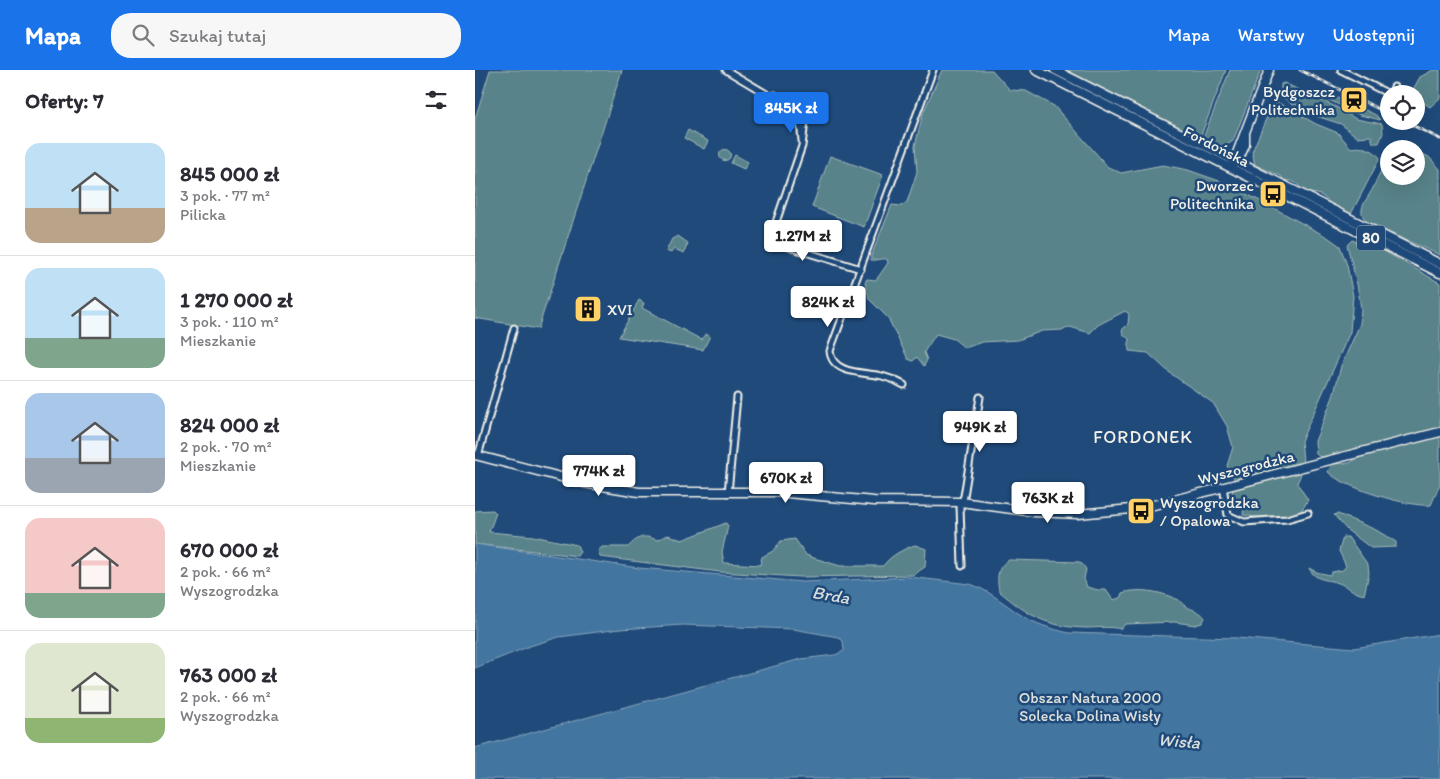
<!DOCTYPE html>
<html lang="pl">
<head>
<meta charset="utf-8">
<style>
	:root { --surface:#fff; --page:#f7f7f7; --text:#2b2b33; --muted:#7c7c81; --line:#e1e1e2; --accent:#1a73e8 }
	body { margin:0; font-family:Itim,sans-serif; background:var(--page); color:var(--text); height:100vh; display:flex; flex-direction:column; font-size:19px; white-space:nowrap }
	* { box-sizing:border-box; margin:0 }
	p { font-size:16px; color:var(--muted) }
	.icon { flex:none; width:28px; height:28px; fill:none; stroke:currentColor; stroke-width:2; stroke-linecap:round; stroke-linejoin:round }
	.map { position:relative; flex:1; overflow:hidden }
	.sheet { display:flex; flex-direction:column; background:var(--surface); width:475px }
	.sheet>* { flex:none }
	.tools { position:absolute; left:905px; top:15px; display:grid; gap:10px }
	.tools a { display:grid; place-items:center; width:45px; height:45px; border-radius:50%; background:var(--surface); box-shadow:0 5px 20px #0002; font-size:25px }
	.price { position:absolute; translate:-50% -42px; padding:0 11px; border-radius:5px; background:#fff; color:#222; font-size:16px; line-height:32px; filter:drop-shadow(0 1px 2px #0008) }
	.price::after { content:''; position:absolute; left:50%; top:30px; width:15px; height:11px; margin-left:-8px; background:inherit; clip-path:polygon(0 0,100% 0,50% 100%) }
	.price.active { background:var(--accent); color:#fff }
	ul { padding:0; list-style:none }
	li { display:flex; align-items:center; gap:15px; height:125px; padding:0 25px }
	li+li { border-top:1px solid var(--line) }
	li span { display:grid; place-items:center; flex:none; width:140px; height:100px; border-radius:15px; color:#555 }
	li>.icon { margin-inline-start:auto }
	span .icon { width:60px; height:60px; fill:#fffc; stroke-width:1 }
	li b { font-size:21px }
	h2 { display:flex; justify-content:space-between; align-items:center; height:60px; padding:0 25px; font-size:21px }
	header { display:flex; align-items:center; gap:30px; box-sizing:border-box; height:70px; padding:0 25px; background:var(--accent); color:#fff }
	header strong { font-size:24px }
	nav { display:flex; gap:28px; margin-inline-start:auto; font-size:18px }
	.search { width:350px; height:45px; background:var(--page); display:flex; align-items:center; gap:12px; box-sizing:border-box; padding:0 18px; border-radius:20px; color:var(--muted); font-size:19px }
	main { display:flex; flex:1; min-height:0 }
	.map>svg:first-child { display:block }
</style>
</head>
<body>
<header>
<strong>Mapa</strong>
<div class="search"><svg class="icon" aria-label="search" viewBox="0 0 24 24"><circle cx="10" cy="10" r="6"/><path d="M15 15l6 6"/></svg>Szukaj tutaj</div>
<nav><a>Mapa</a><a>Warstwy</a><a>Udostępnij</a></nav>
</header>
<main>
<section class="sheet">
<h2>Oferty: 7<svg class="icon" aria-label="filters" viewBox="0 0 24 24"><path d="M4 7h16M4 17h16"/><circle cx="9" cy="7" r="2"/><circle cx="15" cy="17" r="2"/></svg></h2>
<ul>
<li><span style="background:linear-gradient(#bfe0f5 65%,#b9a48a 0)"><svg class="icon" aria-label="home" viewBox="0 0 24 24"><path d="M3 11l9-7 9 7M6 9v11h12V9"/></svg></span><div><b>845 000 zł</b><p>3 pok. · 77 m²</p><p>Pilicka</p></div></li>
<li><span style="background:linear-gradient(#bfe0f5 70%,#7fa58c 0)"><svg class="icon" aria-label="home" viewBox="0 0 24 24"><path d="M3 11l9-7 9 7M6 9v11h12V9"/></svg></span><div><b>1 270 000 zł</b><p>3 pok. · 110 m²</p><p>Mieszkanie</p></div></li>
<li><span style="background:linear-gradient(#a9c7e8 65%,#9aa5b1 0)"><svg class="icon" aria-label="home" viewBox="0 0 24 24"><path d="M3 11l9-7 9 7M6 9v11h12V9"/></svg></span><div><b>824 000 zł</b><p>2 pok. · 70 m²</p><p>Mieszkanie</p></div></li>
<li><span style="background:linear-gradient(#f6c9c9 75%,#7fa58c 0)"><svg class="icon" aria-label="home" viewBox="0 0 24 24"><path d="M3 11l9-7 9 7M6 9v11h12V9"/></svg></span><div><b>670 000 zł</b><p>2 pok. · 66 m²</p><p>Wyszogrodzka</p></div></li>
<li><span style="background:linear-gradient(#dfe7d0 75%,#8fb573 0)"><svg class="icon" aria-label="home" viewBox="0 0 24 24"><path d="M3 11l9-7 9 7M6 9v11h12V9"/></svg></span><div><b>763 000 zł</b><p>2 pok. · 66 m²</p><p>Wyszogrodzka</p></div></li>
</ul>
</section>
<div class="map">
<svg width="965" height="709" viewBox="0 0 965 709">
	<rect width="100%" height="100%" fill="#1f4a7a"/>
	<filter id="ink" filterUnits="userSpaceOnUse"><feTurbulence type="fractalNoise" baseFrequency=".02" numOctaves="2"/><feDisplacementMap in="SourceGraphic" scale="10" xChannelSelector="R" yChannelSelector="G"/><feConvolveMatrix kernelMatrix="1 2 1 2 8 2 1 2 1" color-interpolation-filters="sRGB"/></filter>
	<g filter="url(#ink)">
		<g fill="#58838a" stroke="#a6bab9">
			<polygon points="15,0 147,0 63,259 0,248 0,49"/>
			<path d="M467,0h50l18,20 16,1 28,15 54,61 13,6 42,-8 25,5 37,13 45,23 59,32 11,8 7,19 6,31 -3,36 -49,109c2,17 4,27 -4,42l11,17 -9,15 -43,2 -13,-2 1,-11 -12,-8 2,-18 -7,-12 6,-19 -6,-21 -14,-23 -43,-30 -22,-20 -19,-2v-12l-6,-5 -1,-4 6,-6 1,-10 -4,-3 -27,14 -8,8 -20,-6 -7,3 -21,1 -24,9 -36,2 -17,6 -11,-9 -18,-5 -12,18 3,8 -3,6 -7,-9 -4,4 -5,-2 -20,-41 -19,-19 -4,-17 2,-3 9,1 12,-17 -1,-4c-6,-1 -10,2 -16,1v-4l21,-51 9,1 6,-4 10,-30 -2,-26 8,-33z"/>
			<polygon points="585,0 751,0 726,65 695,55"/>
			<polygon points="755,0 786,0 758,71 749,77 728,68"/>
			<polygon points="958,0 965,0 965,28 955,37 941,28 941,24 936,23 945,7"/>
			<polygon points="809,13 861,37 881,49 907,54 908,63 904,73 898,73 896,66 882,67 866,54 841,46 831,37 827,38 823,35 817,35 811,29 804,28 802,25 806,19 806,14"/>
			<polygon points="851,22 901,45 905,50 885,45 846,26 846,24"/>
			<path d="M800,31l41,23 22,9 13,15c10,-2 22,0 29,10l-29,56c-13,1 -20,-12 -29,-18 -6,-4 -13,-1 -18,-6 -7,-5 -10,-11 -20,-9l-3,-5 -26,-11 -3,-13 20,-47z"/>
			<circle cx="328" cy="41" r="6"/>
			<polygon points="213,60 233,71 229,79 209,68"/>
			<circle cx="250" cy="85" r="5.5"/>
			<path d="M941,81l13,6 11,12v86l-69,-30c-18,-13 -5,-23 2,-37 5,-11 8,-20 16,-28v16h27z"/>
			<polygon points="260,85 273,92 269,99 256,93"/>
			<polygon points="355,86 408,105 389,157 337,137"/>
			<polygon points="203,166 213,173 209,183 199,179 196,183 191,181 197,169"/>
			<polygon points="877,170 909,181 965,213 965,359 848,389 841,384 840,371 858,327 866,296 885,254 886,238 882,214 872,175"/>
			<polygon points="164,230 169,233 167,238 227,270 230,264 235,266 228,280 144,267"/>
			<path d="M965,365v49l-9,21c-20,3 -89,-18 -103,-33l4,-8 17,-1 21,-11z"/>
			<polygon points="18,440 21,443 14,462 58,466 102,475 105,482 102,486 0,474 0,441"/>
			<polygon points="863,444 901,460 921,472 921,477 896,478 872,460 859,445"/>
			<path d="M251,453l2,3 -6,26 2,11 36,2 2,-8 11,-6 8,-10 14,-2 11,16 8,3 26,8h43c7,-10 20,-17 32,-21l11,4 -1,18 -12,8 -113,2 -80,-5 -120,-15 -2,-6 4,-4h26c10,-10 15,-13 29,-7l11,-5 14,5z"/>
			<path d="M868,467h5l20,28 1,8 -5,22c-9,-2 -13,-6 -21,-10 -13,-7 -27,-2 -34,-17l7,4 14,3 2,-3 11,-2 3,-4 -7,-15z"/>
			<path d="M534,490l71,2 6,7 -2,10 3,8 11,3h8l7,10 7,-2 2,-5c17,-5 37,-2 54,6 4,1 6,5 9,7 7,4 16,5 20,12l-3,5 -7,2 -20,-3 -50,2 -4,5c-13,-3 -23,-1 -35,-1 -39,-1 -57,-12 -87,-37 -2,-13 -3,-24 10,-31z"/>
		</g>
		<path fill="#43749f" stroke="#8aa6bc" d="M0,474l164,24 164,14 106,-5 61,7c19,6 34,20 51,31 14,9 31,14 48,18l168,5 117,10 86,-14v145h-965v-31l326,-89 34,-4 9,-4 -1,-10 -5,-4 -45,-8 -110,-4 -63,4 -61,8 -29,9 -55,22z"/>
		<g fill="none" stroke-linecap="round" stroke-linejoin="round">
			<defs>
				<g id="street">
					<polyline points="251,0 317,39"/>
					<polyline points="866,0 914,24"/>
					<polyline points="916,24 919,17"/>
					<polyline points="300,25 320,34"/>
					<circle cx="327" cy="41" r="10"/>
					<polyline points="325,51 327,71"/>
					<polyline points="330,51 327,76 300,155 303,168 314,177 386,199"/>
					<path d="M429,315c-7,-4 -14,-7 -22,-9 -17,-4 -50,-1 -52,-25l103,-281"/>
					<polyline points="3,386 39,258"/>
					<polyline points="748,417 753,445 769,452 812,449 833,443"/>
					<polyline points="253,423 262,327"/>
					<polyline points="487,496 485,436 489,426 505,327"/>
				</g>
				<g id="secondary">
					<polyline points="763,91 770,75 770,65"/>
					<polyline points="757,96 794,0"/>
					<polyline points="0,385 109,413 164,422 301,422 399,431 486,432 559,442 603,444 667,438 965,362"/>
				</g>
				<g id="primary">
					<polyline points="561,0 965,203"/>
					<polyline points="580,0 965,194"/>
				</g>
			</defs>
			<use href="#street" stroke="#f4f1e8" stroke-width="9"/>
			<use href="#secondary" stroke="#f4f1e8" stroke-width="11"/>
			<use href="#primary" stroke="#f4f1e8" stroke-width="11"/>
			<use href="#street" stroke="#1f4a7a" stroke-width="5"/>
			<use href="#secondary" stroke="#1f4a7a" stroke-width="8"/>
			<use href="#primary" stroke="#1f4a7a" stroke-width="8"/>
			<defs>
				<g id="rail">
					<polyline points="825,0 914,44"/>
					<polyline points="929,51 965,69"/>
				</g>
			</defs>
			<use href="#rail" stroke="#f4f1e8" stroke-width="3"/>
			<use href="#rail" stroke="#1f4a7a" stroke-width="1" stroke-dasharray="4" stroke-linecap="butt"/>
		</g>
	</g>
	<defs>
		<symbol id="station-square" viewBox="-11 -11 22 22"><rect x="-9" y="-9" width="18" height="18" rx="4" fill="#ffd166" stroke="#1f4a7a"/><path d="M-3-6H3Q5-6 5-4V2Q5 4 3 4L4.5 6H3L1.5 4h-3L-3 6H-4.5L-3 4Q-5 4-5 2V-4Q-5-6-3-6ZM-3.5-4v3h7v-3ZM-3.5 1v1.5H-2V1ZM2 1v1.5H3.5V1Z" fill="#111"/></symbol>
		<symbol id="bus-square" viewBox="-11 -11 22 22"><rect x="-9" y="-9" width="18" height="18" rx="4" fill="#ffd166" stroke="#1f4a7a"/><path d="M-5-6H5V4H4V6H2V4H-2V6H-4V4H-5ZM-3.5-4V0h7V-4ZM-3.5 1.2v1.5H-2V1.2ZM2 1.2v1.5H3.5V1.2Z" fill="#111"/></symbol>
		<symbol id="building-square" viewBox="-11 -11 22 22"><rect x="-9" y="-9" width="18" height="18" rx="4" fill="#ffd166" stroke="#1f4a7a"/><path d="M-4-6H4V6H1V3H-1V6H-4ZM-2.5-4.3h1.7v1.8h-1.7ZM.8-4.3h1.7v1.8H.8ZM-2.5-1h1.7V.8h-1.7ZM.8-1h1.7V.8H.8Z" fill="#111"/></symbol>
	</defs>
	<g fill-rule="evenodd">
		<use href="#station-square" x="863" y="14" width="32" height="32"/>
		<use href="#bus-square" x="782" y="108" width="32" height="32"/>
		<use href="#building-square" x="97" y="223" width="32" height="32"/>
		<use href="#bus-square" x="650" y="425" width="32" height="32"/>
	</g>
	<g text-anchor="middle" stroke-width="5" stroke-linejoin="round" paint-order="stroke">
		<rect fill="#1f4a7a" stroke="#b4bfc7" stroke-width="1" x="882" y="155.5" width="28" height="25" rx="4"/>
		<g font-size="15" font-weight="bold" fill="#f4f1e8">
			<text x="896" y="173">80</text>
		</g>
		<g font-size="16" fill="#f4f1e8" stroke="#1f4a7a" text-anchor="end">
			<text x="860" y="27">Bydgoszcz<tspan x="860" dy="18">Politechnika</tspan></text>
			<text x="779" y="121">Dworzec<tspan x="779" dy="18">Politechnika</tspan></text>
			<text x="132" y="245" text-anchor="start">XVI</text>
			<text x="685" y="438" text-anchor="start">Wyszogrodzka<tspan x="685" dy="18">/ Opalowa</tspan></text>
		</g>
		<g font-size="16" fill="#f4f1e8" stroke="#1f4a7a">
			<text transform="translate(742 76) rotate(27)" y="6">Fordońska</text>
			<text transform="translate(771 397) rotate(-14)" y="6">Wyszogrodzka</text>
		</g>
		<g font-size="16" fill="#dde0da" stroke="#1f4a7a">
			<text x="615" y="633">Obszar Natura 2000<tspan x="615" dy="18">Solecka Dolina Wisły</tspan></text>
		</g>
		<g font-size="18" letter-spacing="1" fill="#f4f1e8" stroke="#1f4a7a">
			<text x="668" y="373">FORDONEK</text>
		</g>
		<g font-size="18" font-style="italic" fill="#d9dedd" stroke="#1f4a7a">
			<text transform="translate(356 525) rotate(10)" y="6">Brda</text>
			<text transform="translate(704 671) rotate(5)" y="6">Wisła</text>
		</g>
	</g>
</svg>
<div class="tools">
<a><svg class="icon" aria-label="locate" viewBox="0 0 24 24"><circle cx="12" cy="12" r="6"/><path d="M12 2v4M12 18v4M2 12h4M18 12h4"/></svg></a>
<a><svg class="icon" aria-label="layers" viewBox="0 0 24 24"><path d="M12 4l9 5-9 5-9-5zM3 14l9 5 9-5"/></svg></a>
</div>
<b class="price active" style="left:316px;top:64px">845K zł</b>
<b class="price" style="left:328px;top:192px">1.27M zł</b>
<b class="price" style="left:353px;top:258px">824K zł</b>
<b class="price" style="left:505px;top:383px">949K zł</b>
<b class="price" style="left:124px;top:427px">774K zł</b>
<b class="price" style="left:311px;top:434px">670K zł</b>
<b class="price" style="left:573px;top:454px">763K zł</b>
</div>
</main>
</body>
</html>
